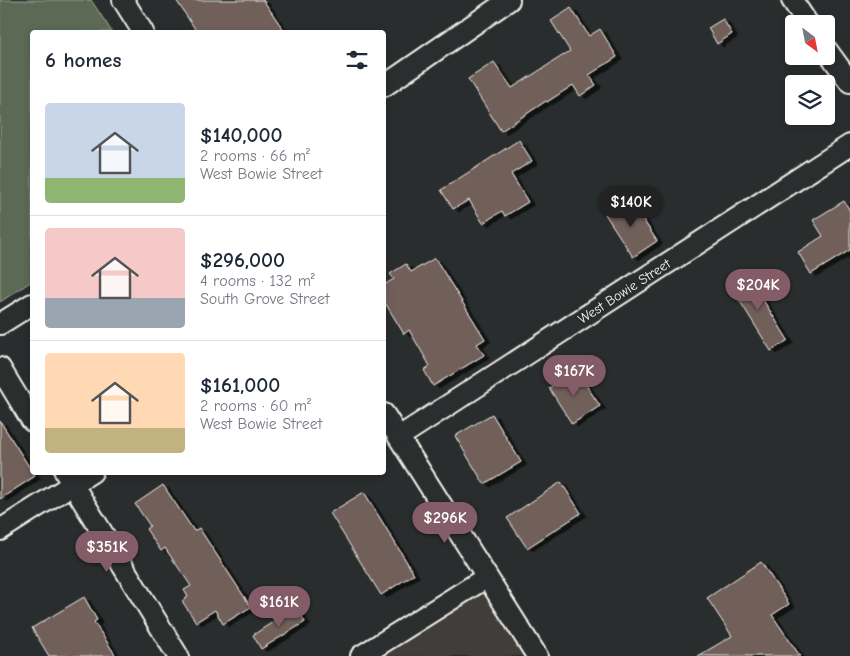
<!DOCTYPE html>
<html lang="en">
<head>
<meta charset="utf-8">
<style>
	:root { --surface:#fff; --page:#f6f6f7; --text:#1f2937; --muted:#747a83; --line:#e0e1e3; --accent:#845c67 }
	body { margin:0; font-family:"Comic Neue",sans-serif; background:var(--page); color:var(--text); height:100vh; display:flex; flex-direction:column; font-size:19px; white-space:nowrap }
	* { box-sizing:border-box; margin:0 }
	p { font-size:16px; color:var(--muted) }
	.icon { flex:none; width:28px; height:28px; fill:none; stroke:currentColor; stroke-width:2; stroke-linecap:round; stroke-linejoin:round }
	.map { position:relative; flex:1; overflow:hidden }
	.side { position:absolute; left:30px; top:30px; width:356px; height:445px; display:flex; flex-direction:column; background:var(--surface); border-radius:5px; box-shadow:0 2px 8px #0003 }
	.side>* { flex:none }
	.needle { width:32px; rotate:148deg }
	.controls { position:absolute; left:785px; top:15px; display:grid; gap:10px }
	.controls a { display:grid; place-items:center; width:50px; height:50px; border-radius:5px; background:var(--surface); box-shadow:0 2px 8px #0003; font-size:25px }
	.price { position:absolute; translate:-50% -42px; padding:0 11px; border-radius:18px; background:var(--accent); color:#fff; font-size:16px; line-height:32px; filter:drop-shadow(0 1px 2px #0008) }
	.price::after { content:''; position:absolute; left:50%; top:30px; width:15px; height:11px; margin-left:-8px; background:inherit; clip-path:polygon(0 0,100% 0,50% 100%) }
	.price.current { background:#222; color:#fff }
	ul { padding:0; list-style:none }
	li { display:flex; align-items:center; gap:15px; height:125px; padding:0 15px }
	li+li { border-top:1px solid var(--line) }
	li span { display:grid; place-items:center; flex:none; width:140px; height:100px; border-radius:5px; color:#555 }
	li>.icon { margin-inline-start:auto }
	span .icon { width:60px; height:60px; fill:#fffc; stroke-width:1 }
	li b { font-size:21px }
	h2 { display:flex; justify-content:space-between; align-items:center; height:60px; padding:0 15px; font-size:21px }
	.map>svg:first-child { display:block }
</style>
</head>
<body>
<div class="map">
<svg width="850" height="656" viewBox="0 0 850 656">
	<defs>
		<filter id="shadow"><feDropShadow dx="5.5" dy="3" stdDeviation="0" flood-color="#0009"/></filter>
	</defs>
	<rect width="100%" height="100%" fill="#2a2d2e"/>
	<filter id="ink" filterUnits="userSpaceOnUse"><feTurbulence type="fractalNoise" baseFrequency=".02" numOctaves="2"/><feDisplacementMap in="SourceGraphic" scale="10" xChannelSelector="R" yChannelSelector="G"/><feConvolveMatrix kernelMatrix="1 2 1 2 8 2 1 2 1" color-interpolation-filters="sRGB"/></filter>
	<g filter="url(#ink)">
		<polygon fill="#3f3c3b" points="487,586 530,656 374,656"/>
		<polygon fill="#5b6b54" stroke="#a8ae9e" points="0,0 91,0 112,32 32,32 32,281 0,302"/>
		<g fill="#715e5a" stroke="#f4f1e8" filter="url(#shadow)">
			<polygon points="176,0 263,0 285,32 197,32"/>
			<polygon points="571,8 589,36 600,29 617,57 589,75 596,85 580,96 573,85 547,102 546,101 501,131 468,79 494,62 512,88 570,51 551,21"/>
			<polygon points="723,19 732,34 717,44 708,28"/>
			<polygon points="519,140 532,161 511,174 528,202 505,216 502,211 483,223 469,200 453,209 441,190"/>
			<polygon points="629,198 657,241 633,257 605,214"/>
			<polygon points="844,201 850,211 850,250 811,274 798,252 823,236 813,220"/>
			<polygon points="435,258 485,339 477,344 484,355 433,386 424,370 430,366 409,330 404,334 384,301 384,285 394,279 390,274 406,264 411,272"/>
			<polygon points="745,271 788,340 771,351 728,282"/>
			<polygon points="576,370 600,406 572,424 549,388"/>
			<polygon points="492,414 521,462 484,484 455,436"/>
			<polygon points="0,421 35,476 0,499"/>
			<polygon points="561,482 581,513 527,548 507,518"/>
			<polygon points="163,485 194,531 199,528 251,607 223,624 215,610 196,622 182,601 188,597 184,590 191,586 165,548 161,551 146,529 150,526 135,504"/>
			<polygon points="364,492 414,574 381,595 330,513"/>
			<polygon points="761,562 789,604 772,615 800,656 698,656 732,636 707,598"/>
			<polygon points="84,597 97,620 94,622 116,656 49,656 32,628"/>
			<polygon points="296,607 305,622 261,649 253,635"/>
		</g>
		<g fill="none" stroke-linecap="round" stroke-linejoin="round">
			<defs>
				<g id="minor">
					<polyline points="123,0 143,32"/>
					<polyline points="792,0 808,24"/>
					<polyline points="826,49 850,82"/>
					<polyline points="384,86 509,0"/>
					<polyline points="0,324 32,304"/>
					<polyline points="0,368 32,421"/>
					<polyline points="384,414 537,656"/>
					<polyline points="399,437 850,145"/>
					<polyline points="65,472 178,656"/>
					<polyline points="0,530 92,472"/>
					<polyline points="361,656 487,577"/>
				</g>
			</defs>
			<use href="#minor" stroke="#f4f1e8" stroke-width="24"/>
			<use href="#minor" stroke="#2a2d2e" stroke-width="20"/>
		</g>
	</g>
	<g text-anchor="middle" stroke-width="4" stroke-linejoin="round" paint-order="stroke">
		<g font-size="14" fill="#f4f1e8" stroke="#2a2d2e">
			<text transform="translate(624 291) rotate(-33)" y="5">West Bowie Street</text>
		</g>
	</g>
</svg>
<div class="controls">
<a><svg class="needle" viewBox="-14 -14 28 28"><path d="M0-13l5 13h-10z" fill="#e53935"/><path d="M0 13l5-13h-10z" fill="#747a83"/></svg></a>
<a><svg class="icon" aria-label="layers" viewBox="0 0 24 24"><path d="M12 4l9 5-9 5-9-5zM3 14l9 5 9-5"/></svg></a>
</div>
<b class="price current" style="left:631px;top:228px">$140K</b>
<b class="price" style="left:758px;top:311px">$204K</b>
<b class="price" style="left:574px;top:397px">$167K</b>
<b class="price" style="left:445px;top:544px">$296K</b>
<b class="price" style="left:107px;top:573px">$351K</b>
<b class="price" style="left:279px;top:628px">$161K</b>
<section class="side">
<h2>6 homes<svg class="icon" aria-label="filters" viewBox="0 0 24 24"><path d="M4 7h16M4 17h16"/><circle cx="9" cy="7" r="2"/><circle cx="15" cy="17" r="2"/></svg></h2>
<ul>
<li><span style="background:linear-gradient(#c9d6e8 75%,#8fb573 0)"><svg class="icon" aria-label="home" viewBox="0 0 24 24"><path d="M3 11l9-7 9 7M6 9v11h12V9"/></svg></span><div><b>$140,000</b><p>2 rooms · 66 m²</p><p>West Bowie Street</p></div></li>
<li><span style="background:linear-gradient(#f6c9c9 70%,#9aa5b1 0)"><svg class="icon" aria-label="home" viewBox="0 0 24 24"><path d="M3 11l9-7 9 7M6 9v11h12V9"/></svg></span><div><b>$296,000</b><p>4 rooms · 132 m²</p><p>South Grove Street</p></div></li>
<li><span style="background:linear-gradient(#ffd9b3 75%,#c2b280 0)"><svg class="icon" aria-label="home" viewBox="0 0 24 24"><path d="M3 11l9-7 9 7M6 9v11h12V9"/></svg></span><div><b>$161,000</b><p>2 rooms · 60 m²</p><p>West Bowie Street</p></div></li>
</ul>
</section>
</div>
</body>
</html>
